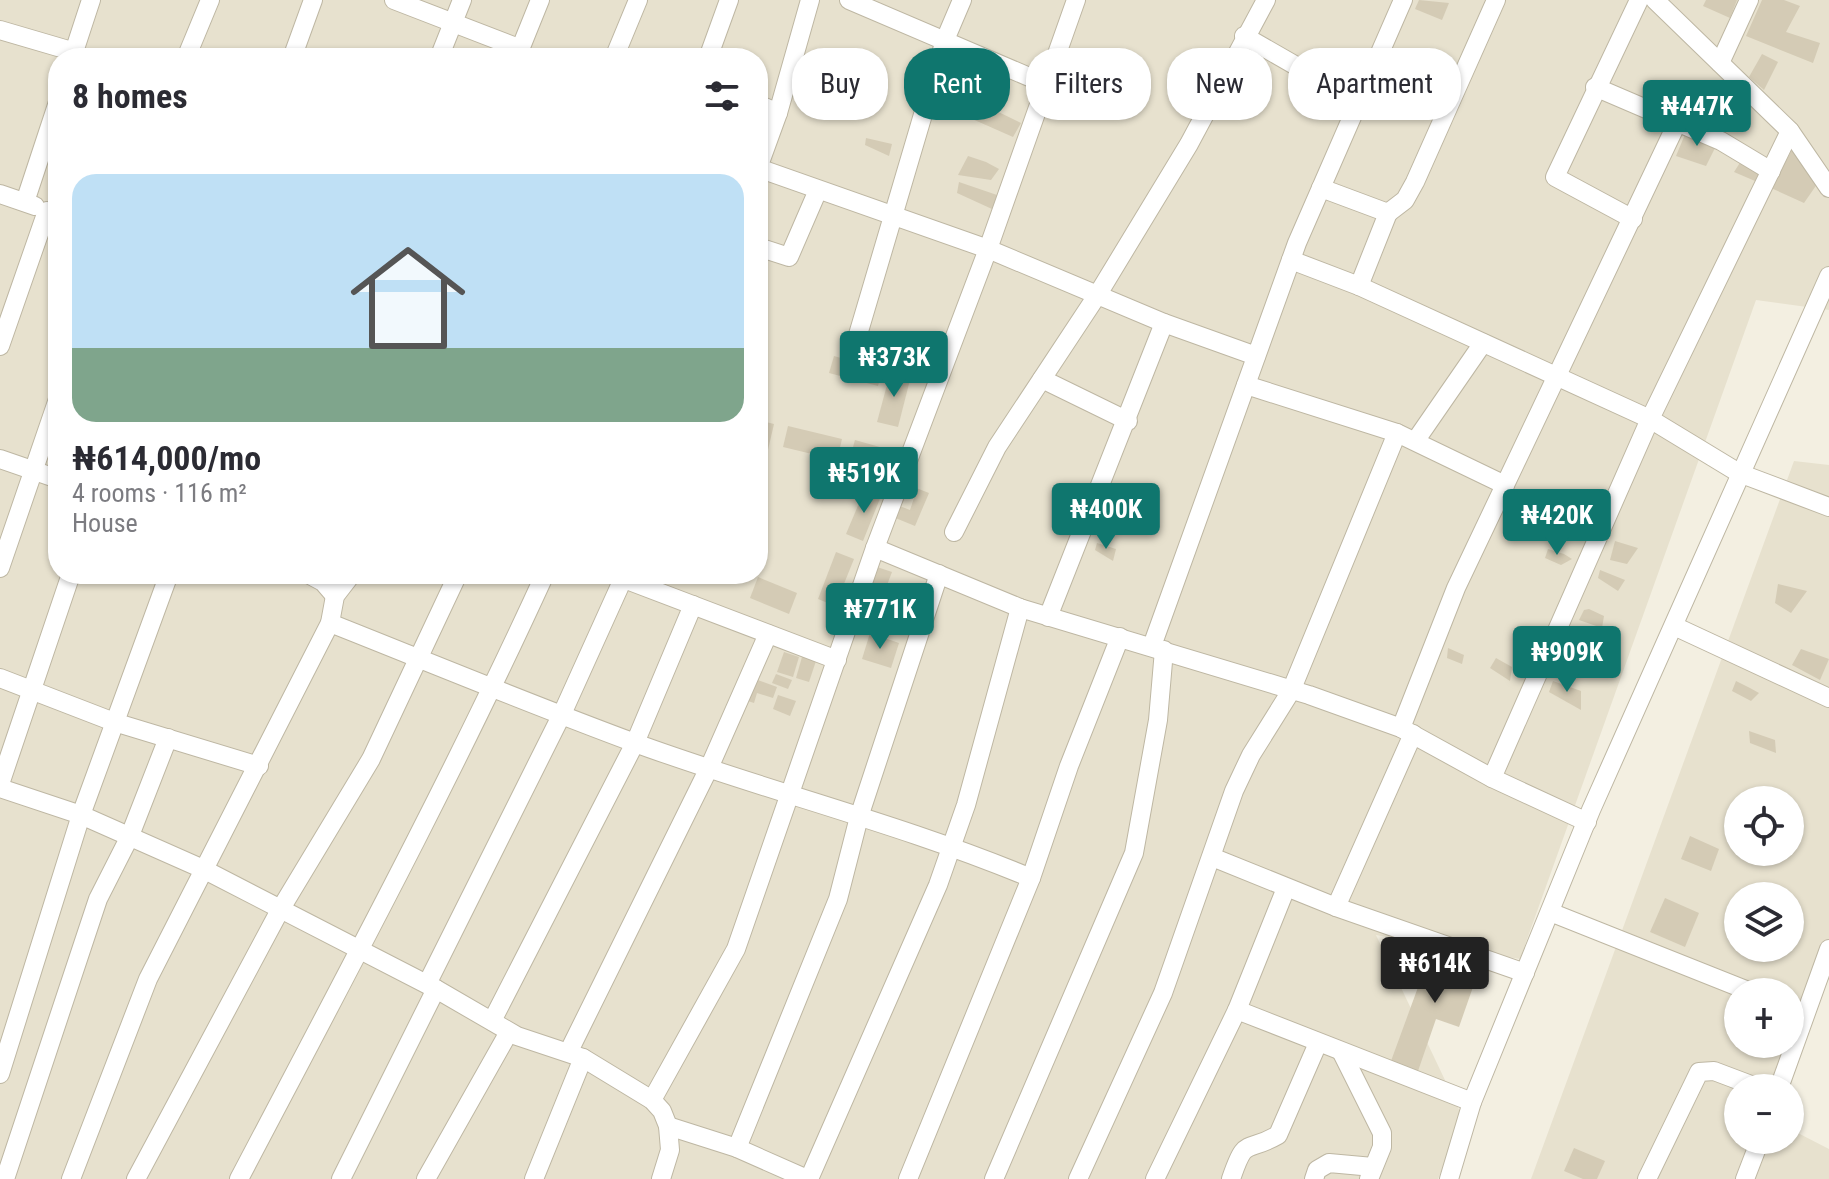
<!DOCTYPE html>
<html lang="en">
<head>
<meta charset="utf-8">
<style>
	:root { --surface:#fff; --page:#f2f2f3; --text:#2b2b33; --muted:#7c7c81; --accent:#0f766e }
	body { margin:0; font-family:"Roboto Condensed",sans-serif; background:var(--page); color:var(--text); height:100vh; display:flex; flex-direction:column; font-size:30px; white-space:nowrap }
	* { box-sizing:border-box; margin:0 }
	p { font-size:26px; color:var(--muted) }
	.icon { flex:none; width:44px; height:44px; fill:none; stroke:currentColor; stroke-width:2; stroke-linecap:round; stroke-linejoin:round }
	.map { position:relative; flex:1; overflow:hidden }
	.details { position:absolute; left:48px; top:48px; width:720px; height:536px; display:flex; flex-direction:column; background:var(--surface); border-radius:32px; box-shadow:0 2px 6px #0004 }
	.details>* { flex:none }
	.hud { position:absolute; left:792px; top:48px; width:760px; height:72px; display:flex; gap:16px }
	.buttons { position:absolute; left:1724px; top:786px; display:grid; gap:16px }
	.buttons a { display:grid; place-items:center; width:80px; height:80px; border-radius:50%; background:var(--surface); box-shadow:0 2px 6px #0004; font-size:40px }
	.price { position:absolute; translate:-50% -68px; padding:0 18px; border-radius:8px; background:var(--accent); color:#fff; font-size:26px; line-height:52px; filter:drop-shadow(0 2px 4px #0008) }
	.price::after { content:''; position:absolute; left:50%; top:48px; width:24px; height:18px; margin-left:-12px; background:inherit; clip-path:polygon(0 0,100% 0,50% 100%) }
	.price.active { background:#222; color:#fff }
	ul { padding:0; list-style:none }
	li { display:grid; align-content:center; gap:16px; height:424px; padding:0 24px }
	li span { display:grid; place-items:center; height:248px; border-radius:24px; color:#555 }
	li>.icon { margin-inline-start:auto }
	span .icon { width:144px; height:144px; fill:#fffc; stroke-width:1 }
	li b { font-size:34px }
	h2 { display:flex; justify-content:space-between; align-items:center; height:96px; padding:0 24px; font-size:34px }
	.tag { padding:0 28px; border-radius:32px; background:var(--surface); box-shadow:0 2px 6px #0004; font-size:28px; line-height:72px }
	.tag.active { background:var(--accent); color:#fff }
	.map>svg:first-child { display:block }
</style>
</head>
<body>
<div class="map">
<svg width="1829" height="1179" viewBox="0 0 1829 1179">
	<rect width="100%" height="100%" fill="#f3efe1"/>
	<g fill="#e7e1ce" fill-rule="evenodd">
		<path d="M0,0h1829v310l-73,-10 -236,659 -144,-24 87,183 -25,61h-1438zM58,58h700v516h-700z"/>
		<path d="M1794,461l35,4v515h-7l-47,108h-37v52h52v-11l39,20v30h-298zM1738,800h52v52h-52zM1738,896h52v52h-52zM1738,992h52v52h-52z"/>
	</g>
	<g fill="#d4cbb5">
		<polygon points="1419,0 1449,3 1442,20 1415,9"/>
		<polygon points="1706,0 1737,0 1730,18 1703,6"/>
		<polygon points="1762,0 1784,0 1800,6 1786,32 1820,43 1813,63 1746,36"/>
		<polygon points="1762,54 1778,62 1764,90 1749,77"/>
		<polygon points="976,101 1021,123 1013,137 970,118"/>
		<polygon points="1686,132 1719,140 1706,166 1676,156"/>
		<polygon points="866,138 892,144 889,156 865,145"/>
		<polygon points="1792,150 1822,177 1804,203 1771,188"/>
		<polygon points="968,156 986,162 999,169 991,180 958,175"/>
		<polygon points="1743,158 1765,168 1755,181 1734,172"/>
		<polygon points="959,182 997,195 992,209 957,193"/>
		<polygon points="834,356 882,370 878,386 829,373"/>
		<polygon points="891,370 911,376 898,427 877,422"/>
		<polygon points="758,420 774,424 764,467 758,466"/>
		<polygon points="788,426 842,439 837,460 783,447"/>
		<polygon points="855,440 894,451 888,472 849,461"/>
		<polygon points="906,484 929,493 915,526 893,517 897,505 910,510 914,498 902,493"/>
		<polygon points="865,489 881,496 863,541 846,534"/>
		<polygon points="1615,541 1638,548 1627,564 1610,560"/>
		<polygon points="1097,543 1116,549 1113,561 1095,550"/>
		<polygon points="1548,549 1564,554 1572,559 1561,565 1545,558"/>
		<polygon points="836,552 854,559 835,606 818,599"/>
		<polygon points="874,566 892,572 884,593 867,587"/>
		<polygon points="1600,570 1625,580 1618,591 1598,578"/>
		<polygon points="758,577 797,593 789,614 750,598"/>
		<polygon points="1778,584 1807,591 1791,613 1775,603"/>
		<polygon points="1589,609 1604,616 1602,628 1579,620 1584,610"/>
		<polygon points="870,633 899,643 891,668 862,659"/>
		<polygon points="1448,648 1464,655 1462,664 1447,658"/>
		<polygon points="1801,649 1829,659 1820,680 1792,665"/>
		<polygon points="784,652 799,657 793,677 777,672"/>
		<polygon points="802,657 816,661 809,682 796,678"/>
		<polygon points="1496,658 1512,667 1510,681 1490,668"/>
		<polygon points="776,674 792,680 788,689 772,683"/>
		<polygon points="755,679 777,687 773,698 757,693 754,703 748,701"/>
		<polygon points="1553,681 1581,691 1581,710 1549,692"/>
		<polygon points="1736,681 1750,688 1759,693 1751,701 1732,691"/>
		<polygon points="778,695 796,701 790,716 773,709"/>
		<polygon points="1749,731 1775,740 1776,753 1750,743"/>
		<polygon points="1690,836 1719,849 1711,871 1681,859"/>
		<polygon points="1665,898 1699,913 1685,947 1650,932"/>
		<polygon points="1432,949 1480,967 1459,1027 1436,1019 1418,1071 1391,1061"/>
		<polygon points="1574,1148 1605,1161 1597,1179 1583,1179 1564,1171"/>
	</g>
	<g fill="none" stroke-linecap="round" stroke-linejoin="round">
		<defs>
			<g id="minor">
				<polyline points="394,0 521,49"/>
				<polyline points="810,0 778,113 758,168 988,249 1164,323 1256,356"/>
				<polyline points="849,0 1048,85"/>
				<polyline points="1655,0 1790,131 1829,188"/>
				<polyline points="0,30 75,52"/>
				<polyline points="1244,36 1359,102"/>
				<polyline points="517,57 540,0"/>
				<polyline points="72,58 91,0"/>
				<polyline points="186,58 210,0"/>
				<polyline points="292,58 313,0"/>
				<polyline points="439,58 462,0"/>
				<polyline points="614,58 638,0"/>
				<polyline points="708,58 729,0"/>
				<polyline points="1720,63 1749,0"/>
				<polyline points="1595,87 1721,141 1771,171"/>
				<polyline points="758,104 778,113"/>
				<polyline points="1321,188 1388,213 1405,200 1415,182 1496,0"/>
				<polyline points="0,194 35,206"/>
				<polyline points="25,202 58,102"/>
				<polyline points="1633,219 1555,177 1639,0"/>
				<polyline points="758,247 789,257 818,190"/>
				<polyline points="1291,260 1359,286 1388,213"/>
				<polyline points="1359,286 1650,419 1739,473 1829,507"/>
				<polyline points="857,338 945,40 962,0"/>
				<polyline points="0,346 47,211"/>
				<polyline points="1042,379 1128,421"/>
				<polyline points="1246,385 1397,433 1505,485"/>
				<polyline points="1416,440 1483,343"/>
				<polyline points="0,459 58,479"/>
				<polyline points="954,532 997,447 1098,294 1189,144 1266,0"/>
				<polyline points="875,548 1020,608 1309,695 1401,728 1492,778 1587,822"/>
				<polyline points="0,568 58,399"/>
				<polyline points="308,574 323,582 335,596"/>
				<polyline points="611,574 837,660"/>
				<polyline points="1048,617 1164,323"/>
				<path d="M330,623c101,40 202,82 305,120 131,48 267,81 396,135"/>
				<polyline points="1674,626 1829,698"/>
				<polyline points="1152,646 1297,243 1403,0"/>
				<polyline points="0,678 114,722 259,766"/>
				<polyline points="1401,728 1456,588 1677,123"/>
				<polyline points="1492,778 1650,419 1790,131"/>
				<polyline points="0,784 71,574"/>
				<polyline points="0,788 81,815 203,869 436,989 517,1036 583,1058 652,1100 662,1111 668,1126 670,1150 661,1179"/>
				<polyline points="1212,857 1336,907 1525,973"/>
				<polyline points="1336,907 1413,734"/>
				<polyline points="1550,912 1751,992"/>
				<polyline points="427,984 562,714 623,579"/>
				<polyline points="1237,1010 1472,1102"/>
				<polyline points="492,1021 635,743 693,605"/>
				<polyline points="569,1051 709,768 768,634"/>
				<polyline points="1342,1053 1382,1133 1382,1147 1369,1179"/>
				<polyline points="0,1074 81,815 169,574"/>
				<polyline points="1779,1088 1829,949"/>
				<polyline points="652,1100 736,949 875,548 988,249 1076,0"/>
				<polyline points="668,1126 737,1148 807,1179"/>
				<polyline points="737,1148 838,899 859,817 939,574"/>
				<polyline points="5,1179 98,899 129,838 168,738"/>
				<polyline points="71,1179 148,979 330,623 335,596 352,574"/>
				<polyline points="136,1179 280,910 371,759 458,574"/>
				<path d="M239,1179c105,-200 212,-399 306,-605"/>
				<polyline points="341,1179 436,989"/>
				<polyline points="426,1179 509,1032"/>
				<polyline points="534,1179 583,1058"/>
				<polyline points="809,1179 938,885 966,805 1020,608"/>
				<polyline points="908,1179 1031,878 1069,766 1120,637"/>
				<polyline points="994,1179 1134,853 1158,720 1164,650"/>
				<polyline points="1078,1179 1163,993 1234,791 1251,755 1291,691 1397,433"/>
				<polyline points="1155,1179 1237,1010 1286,888"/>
				<path d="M1231,1179c15,-44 14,-25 47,-44l40,-92"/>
				<polyline points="1314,1179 1317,1170 1329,1163 1373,1167"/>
				<polyline points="1449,1179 1472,1102 1591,810 1829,276"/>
				<polyline points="1647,1179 1699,1072 1714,1071 1759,1088"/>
				<polyline points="1745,1179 1760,1140"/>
			</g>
		</defs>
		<use href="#minor" stroke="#beb7a3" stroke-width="20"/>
		<use href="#minor" stroke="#fff" stroke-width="18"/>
	</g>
</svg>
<div class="buttons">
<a><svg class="icon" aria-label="locate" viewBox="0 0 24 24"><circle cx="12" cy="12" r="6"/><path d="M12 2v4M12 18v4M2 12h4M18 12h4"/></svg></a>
<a><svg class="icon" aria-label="layers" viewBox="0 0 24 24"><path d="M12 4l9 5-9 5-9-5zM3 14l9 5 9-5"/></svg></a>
<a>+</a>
<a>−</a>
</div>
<b class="price" style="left:1697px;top:148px">₦447K</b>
<b class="price" style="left:894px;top:399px">₦373K</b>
<b class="price" style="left:864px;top:515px">₦519K</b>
<b class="price" style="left:1106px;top:551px">₦400K</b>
<b class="price" style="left:1557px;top:557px">₦420K</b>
<b class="price" style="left:880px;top:651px">₦771K</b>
<b class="price" style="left:1567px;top:694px">₦909K</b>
<b class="price active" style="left:1435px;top:1005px">₦614K</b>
<div class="hud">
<a class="tag">Buy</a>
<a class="tag active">Rent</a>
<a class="tag">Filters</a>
<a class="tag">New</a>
<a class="tag">Apartment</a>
</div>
<section class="details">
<h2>8 homes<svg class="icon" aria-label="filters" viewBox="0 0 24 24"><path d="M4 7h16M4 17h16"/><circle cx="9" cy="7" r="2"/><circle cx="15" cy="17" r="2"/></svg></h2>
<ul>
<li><span style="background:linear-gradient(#bfe0f5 70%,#7fa58c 0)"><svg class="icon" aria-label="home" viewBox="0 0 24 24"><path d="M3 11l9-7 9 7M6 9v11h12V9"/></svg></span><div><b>₦614,000/mo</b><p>4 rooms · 116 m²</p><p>House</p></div></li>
</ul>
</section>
</div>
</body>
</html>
